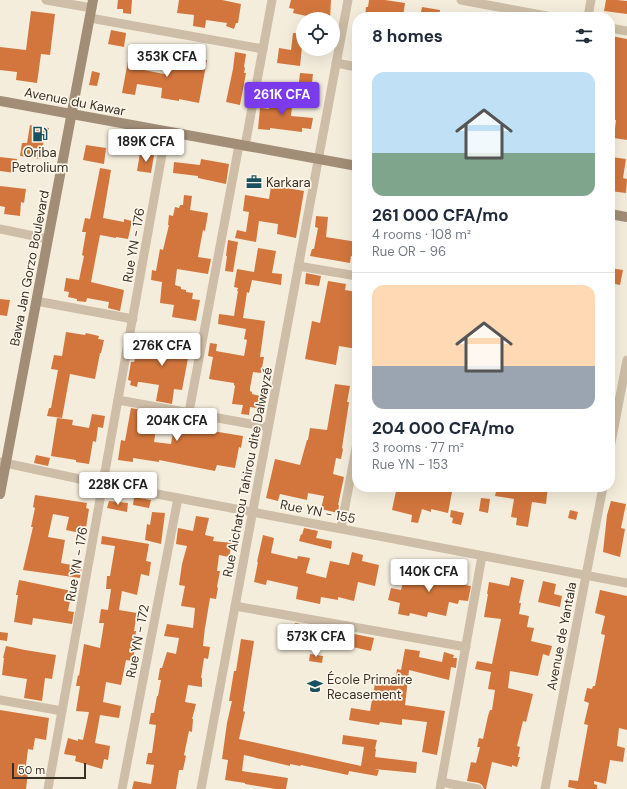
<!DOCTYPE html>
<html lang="en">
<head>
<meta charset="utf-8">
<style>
	:root { --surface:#fff; --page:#f2f2f3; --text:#1f2937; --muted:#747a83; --line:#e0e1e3; --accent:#7c3aed }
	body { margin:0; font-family:"DM Sans",sans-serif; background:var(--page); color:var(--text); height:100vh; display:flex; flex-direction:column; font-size:15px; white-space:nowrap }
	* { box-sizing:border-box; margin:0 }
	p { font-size:13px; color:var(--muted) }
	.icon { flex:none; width:22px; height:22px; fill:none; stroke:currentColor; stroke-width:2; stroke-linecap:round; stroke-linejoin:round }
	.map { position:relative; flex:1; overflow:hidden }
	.panel { position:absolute; left:352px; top:12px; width:263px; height:480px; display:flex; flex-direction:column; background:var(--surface); border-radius:16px; box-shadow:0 4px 16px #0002 }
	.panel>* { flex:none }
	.buttons { position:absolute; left:296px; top:12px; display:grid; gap:8px }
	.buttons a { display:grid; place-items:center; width:44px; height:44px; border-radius:50%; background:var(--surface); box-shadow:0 4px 16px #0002; font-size:20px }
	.scale { position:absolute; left:12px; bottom:10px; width:74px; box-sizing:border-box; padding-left:4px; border:2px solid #3a3028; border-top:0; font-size:11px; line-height:14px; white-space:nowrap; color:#3a3028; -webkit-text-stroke:3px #fcf6e9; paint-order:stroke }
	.price { position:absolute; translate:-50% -34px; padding:0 9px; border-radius:4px; background:#fff; color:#222; font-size:13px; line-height:26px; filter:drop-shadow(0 1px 2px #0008) }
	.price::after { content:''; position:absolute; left:50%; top:24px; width:12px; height:9px; margin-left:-6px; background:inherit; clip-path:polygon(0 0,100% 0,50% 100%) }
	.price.selected { background:var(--accent); color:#fff }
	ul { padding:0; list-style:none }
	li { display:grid; align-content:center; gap:8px; height:212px; padding:0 20px }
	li+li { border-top:1px solid var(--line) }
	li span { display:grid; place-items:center; height:124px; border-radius:12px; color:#555 }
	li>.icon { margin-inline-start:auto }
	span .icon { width:72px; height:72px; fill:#fffc; stroke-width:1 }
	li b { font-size:17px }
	h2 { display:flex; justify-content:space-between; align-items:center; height:48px; padding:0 20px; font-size:17px }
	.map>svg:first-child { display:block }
</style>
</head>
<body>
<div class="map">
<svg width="627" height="789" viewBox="0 0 627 789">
	<rect width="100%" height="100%" fill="#f5eddc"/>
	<g fill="#d2763d" fill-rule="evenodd">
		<polygon points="118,0 132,0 131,14 123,13 123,9 117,9"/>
		<polygon points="179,0 222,0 241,4 238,23 236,23 234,29 226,26 227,23 206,20 205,28 193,26 194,15 177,13"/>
		<polygon points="291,0 331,0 330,19 311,19 311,17 293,13 294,9 289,8"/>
		<polygon points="369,0 385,0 405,3 403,17 365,17 366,7 368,7"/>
		<polygon points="606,0 617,0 627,1 627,14 604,11"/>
		<polygon points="422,7 440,10 439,17 420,17"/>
		<polygon points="31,11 55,14 50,55 41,54 37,83 16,80 17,72 0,70 0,47 26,50"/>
		<polygon points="111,30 126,33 124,47 108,44"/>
		<polygon points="293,33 303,34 303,47 302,47 300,66 277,63 279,48 291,50"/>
		<polygon points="611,36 627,39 627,140 614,138 616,120 610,119 610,45"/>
		<polygon points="131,45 143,48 139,69 169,75 171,62 191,65 193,57 207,60 199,103 179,99 179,101 161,98 162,88 137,84 135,95 122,93"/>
		<polygon points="235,52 246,54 244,67 245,68 244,73 246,73 240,105 226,102 233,69"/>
		<polygon points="92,71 100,73 97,86 89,85"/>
		<polygon points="300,73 313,74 311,91 298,90"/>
		<polygon points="271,95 293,98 291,116 313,118 311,129 302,128 302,132 270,128 270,130 258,129 260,108 269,109"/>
		<polygon points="30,125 49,128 47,140 44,139 41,159 20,156 22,143 27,143"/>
		<polygon points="86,145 106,148 104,164 83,160"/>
		<polygon points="140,153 154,155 151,173 137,171"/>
		<polygon points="0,157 17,159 15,173 0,171"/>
		<polygon points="611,157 626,159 623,178 627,179 626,193 610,191"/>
		<polygon points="201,159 229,164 226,184 198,178 198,176 173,173 174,162 200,165"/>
		<polygon points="100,168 111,170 103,218 124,222 124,219 132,221 128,239 116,237 116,238 100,235 91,282 124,290 120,311 108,308 109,302 87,298 86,302 77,301 77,299 68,297 69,292 64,291 66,278 79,280 84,256 82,255 86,232 82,232 85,218 90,219"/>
		<polygon points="272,180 282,182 281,187 304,191 296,238 277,234 278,224 259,221 256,242 235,238 237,230 246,232 249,212 243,211 245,195 269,199"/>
		<polygon points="0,186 26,189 24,203 21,202 20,216 4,214 5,207 0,206"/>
		<polygon points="184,195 192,196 190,210 208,213 205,231 203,230 198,257 211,259 208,274 177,269 175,285 181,287 181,289 186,290 186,292 193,293 192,299 200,300 196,321 172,317 174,305 160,303 162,282 151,280 152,270 156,271 160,249 163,250 169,225 168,225 169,215 173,216 175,207 179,208 180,205 183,205"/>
		<polygon points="316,216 328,217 326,237 357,242 357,257 351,256 350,263 310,256 312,249 314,249 318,228 315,227"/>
		<polygon points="228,240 238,242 233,272 225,271 227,256 226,256"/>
		<polygon points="258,248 276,251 272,273 282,274 281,285 252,280 249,293 247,292 243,318 265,321 260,357 264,357 261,373 253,372 250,388 250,391 252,392 252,394 265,397 263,409 250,407 249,415 241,414 243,405 232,404 235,386 234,385 234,383 209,379 213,357 208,356 210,343 217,344 216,351 244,356 247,340 244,339 246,329 218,324 219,314 234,316 238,291 237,291 238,288 234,287 237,269 254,272"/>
		<polygon points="610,268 623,270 620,285 610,283"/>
		<polygon points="306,273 321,276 319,286 305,284"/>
		<polygon points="328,281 346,284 345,290 357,292 357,309 353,333 357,334 357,349 339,346 336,365 305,359 312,321 320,323"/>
		<polygon points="0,299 10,300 7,316 0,315"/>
		<polygon points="66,332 85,335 86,333 99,336 98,339 104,340 101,353 100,353 95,379 70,374 62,418 47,416 49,408 51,408 58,370 51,369 54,355 62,356"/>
		<polygon points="181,338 190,339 189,346 193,347 191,358 188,358 182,390 174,389 172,404 156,401 159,385 140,382 138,382 137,387 130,385 131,381 128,380 131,362 134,362 136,355 144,356 147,340 173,344 173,343 180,344"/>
		<polygon points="335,384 350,386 347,402 349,402 342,448 343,449 341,459 336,458 333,474 344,477 338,505 339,505 338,513 321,509 324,496 308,493 307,500 280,494 278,501 266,498 275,459 300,465 307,440 308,440 310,428 327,430"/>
		<path d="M131,408l52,10 -1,6 25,4 -1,2 37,6 -2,12 -2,-1 -4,21 -18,-3 -2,6 -56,-11v2l-26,-4v4l-15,-2 3,-20 4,1zM157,423l17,3 -3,18 -17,-2z"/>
		<polygon points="92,414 105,416 103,428 98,427 96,442 93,441 89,464 76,462 76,460 51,456 57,418 73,420 72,425 89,428"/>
		<polygon points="36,455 50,458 48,466 34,463"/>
		<polygon points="404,487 409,487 418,489 418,487 453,487 448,513 431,509 431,512 422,509 418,523 411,522 412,515 392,510 396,491 403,492"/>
		<polygon points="497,487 548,487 546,504 532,502 528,527 516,525 517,518 511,517 514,499 495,496"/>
		<polygon points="35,495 87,503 86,508 89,509 85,534 66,530 69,517 53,514 48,537 65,540 61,563 82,567 80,578 23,570 33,527 31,527 35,508 33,507"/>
		<polygon points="134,497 151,500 149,508 133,505"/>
		<polygon points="481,498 490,499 488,513 479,511"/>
		<polygon points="109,501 128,503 127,512 107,508"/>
		<polygon points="611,501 626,504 621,528 625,529 620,557 603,552 607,515"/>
		<polygon points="451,510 464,513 461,525 452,523 453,518 450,517"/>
		<polygon points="570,510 578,512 576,520 568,518"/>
		<polygon points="152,512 165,513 161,544 145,540 147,524 150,525"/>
		<polygon points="196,516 209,518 205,535 214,537 213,541 232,543 229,557 219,555 217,571 220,571 217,587 218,588 216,599 210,598 205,628 205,627 203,646 210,647 208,659 204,658 201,678 202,678 202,687 188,685 185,702 196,704 192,719 193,719 192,732 189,731 184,755 186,756 183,770 179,770 176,789 132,789 134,781 151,784 154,765 146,764 148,753 152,753 156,725 149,724 151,713 154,713 157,696 158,696 161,680 158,680 160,668 162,668 167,652 176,654 179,638 164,636 167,624 193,628 195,608 181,606 185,586 179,585 182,564 187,546 176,544 178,528 193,531"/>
		<polygon points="304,528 318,531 316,538 332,541 331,549 299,541 301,534 302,535"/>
		<polygon points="263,535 274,538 271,553 297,559 298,556 310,558 306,573 326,578 330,561 349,565 352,552 363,555 362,561 379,565 375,586 358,582 354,601 338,597 338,600 321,597 320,604 296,599 298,587 267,580 266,585 254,582 258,562 257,562"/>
		<polygon points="102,536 149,544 146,561 151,562 149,576 141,574 137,595 122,591 119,610 137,613 134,631 136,631 134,646 135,647 133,661 126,660 121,685 106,682 103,702 121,706 119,718 100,715 95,743 110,746 108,760 104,759 102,769 75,761 76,756 64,754 68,738 78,741 78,739 83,740 89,712 76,711 80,686 76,686 78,675 79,676 84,644 100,648 104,623 99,623 101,609 108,610 111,589 106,589 107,576 110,576 115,546 101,544"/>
		<polygon points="434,566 454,570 451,580 456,581 455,583 471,586 468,601 459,600 458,604 449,602 446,616 428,612 427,617 410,613 409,616 398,614 400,603 388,600 391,588 401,590 406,570 432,577"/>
		<polygon points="511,577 524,580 519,603 521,603 519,614 529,616 527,627 534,628 531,641 552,646 549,656 543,654 538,676 510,671 508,688 533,694 526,722 523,721 517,746 520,747 518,757 520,757 517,767 512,765 512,767 492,762 486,789 484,789 482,785 479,783 467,781 471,762 476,763 480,747 477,747 479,738 483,739 488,716 490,710 492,710 495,690 488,689 491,672 475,669 477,661 492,664 501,619 484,617 488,594 487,594 489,582 509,586"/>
		<polygon points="19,580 72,591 68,611 74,612 72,624 33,618 32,625 14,622 18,595 16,595"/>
		<polygon points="543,581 556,584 554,594 562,596 560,607 538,602"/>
		<polygon points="600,590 627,596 627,730 619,728 617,746 625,748 623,762 610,760 606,784 594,781 594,784 597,785 597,789 577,789 568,787 569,780 578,781 588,725 584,724 589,703 584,701 587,688 592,689 593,686 595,686 605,635 601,634 605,616 595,613"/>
		<polygon points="295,623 311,626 343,634 344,632 374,638 371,651 325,641 325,640 307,636 306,637 293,634"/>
		<polygon points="0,632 8,633 7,641 0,640"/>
		<polygon points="241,639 254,641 243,711 245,712 239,739 361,766 364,747 342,744 343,735 377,740 375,749 376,749 375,757 417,762 416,773 374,769 379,770 377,776 349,771 348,775 301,765 300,766 290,764 290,766 244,755 242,771 288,778 286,789 276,789 245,784 245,783 225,780 228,760 222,759 227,723 232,701 229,701 234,671 236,671"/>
		<polygon points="6,646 25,650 56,655 52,679 45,678 42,701 24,698 27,679 2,675 4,658 3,658"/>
		<polygon points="405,649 420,651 419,657 442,662 444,652 454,655 453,658 457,658 456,668 451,667 449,680 409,670 405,705 445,711 437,755 422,752 427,722 402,719 402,725 380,722 379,725 349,720 351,708 370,711 376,678 395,681 397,669 401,670"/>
		<polygon points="310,654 323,656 322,663 309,661"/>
		<polygon points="0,710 49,718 46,740 35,738 33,750 28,749 25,773 28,773 26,789 0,789"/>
	</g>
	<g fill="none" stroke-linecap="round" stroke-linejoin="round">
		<g stroke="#cebea7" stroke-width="9">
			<polyline points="46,0 92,8"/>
			<polyline points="461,0 552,17"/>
			<polyline points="588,17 591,0"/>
			<polyline points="90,18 263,49"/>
			<polyline points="610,28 627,31"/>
			<polyline points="336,63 357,67"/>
			<polyline points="245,146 272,0"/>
			<polyline points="0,229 48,239"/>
			<polyline points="298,266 357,276"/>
			<polyline points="36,301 133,319"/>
			<polyline points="118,400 268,427"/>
			<polyline points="189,412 239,145"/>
			<polyline points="610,448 627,360"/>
			<polyline points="0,462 103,484 178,498 627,583"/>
			<polyline points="341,528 357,443"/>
			<polyline points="235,606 466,647"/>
			<polyline points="0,700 62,711"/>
			<polyline points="441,782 478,789"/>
			<polyline points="48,789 166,132"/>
			<polyline points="122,789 178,498"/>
			<polyline points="201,789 348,0"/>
			<polyline points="440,789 482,556"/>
			<polyline points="545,789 603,487"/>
		</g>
		<g stroke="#a28d77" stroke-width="10">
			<polyline points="0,101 357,166"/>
			<polyline points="610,214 627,217"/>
			<polyline points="0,494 93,0"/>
		</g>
	</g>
	<defs>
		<symbol id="fuel-bare" viewBox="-9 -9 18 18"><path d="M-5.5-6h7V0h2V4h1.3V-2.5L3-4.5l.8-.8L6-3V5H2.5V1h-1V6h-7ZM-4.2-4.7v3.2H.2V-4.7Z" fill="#195160" stroke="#fcf6e9" stroke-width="2.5" paint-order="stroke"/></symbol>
		<symbol id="office-bare" viewBox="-9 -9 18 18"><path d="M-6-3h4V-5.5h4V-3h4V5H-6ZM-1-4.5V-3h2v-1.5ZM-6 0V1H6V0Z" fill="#195160" stroke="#fcf6e9" stroke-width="2.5" paint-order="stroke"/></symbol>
		<symbol id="school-bare" viewBox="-9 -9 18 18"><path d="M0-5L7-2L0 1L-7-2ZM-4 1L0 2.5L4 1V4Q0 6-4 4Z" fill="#195160" stroke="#fcf6e9" stroke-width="2.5" paint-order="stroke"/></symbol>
	</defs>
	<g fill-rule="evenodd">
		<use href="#fuel-bare" x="29" y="123" width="22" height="22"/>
		<use href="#office-bare" x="243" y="171" width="22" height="22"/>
		<use href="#school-bare" x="304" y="675" width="22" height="22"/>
	</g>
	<g text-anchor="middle" stroke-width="3.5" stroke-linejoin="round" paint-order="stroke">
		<g font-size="13" fill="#3a3028" stroke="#fcf6e9">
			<text transform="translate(75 101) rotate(11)" y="5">Avenue du Kawar</text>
			<text transform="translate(133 245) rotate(-80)" y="5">Rue YN - 176</text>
			<text transform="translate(29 268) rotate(-79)" y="5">Bawa Jan Gorzo Boulevard</text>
			<text transform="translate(247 472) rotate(-79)" y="5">Rue Aichatou Tahirou dite Dalwayzé</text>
			<text transform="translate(318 511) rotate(11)" y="5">Rue YN - 155</text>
			<text transform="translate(76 564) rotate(-80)" y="5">Rue YN - 176</text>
			<text transform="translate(561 636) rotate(-79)" y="5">Avenue de Yantala</text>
			<text transform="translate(137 641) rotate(-79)" y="5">Rue YN - 172</text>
		</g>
		<g font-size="13" fill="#3a3028" stroke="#fcf6e9" text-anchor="start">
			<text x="40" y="157" text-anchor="middle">Oriba<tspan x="40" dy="15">Petrolium</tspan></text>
			<text x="266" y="187">Karkara</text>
			<text x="327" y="684">École Primaire<tspan x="327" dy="15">Recasement</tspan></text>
		</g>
	</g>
</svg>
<div class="buttons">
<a><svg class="icon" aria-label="locate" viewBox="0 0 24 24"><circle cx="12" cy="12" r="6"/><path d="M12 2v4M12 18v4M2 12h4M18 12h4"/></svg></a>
</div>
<div class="scale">50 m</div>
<b class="price" style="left:167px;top:78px">353K CFA</b>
<b class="price selected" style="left:282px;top:116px">261K CFA</b>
<b class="price" style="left:146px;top:163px">189K CFA</b>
<b class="price" style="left:162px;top:367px">276K CFA</b>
<b class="price" style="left:177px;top:442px">204K CFA</b>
<b class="price" style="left:118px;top:506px">228K CFA</b>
<b class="price" style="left:429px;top:593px">140K CFA</b>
<b class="price" style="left:316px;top:658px">573K CFA</b>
<section class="panel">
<h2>8 homes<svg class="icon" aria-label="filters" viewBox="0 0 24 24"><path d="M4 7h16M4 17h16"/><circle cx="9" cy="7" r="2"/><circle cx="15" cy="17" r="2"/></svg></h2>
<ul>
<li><span style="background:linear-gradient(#bfe0f5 65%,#7fa58c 0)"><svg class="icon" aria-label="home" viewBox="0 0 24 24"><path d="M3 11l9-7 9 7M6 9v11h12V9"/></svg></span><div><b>261 000 CFA/mo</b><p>4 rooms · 108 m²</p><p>Rue OR - 96</p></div></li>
<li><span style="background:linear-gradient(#ffd9b3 65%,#9aa5b1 0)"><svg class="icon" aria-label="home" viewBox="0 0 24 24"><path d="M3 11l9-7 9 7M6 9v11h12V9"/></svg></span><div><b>204 000 CFA/mo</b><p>3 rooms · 77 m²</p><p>Rue YN - 153</p></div></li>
</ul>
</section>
</div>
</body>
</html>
